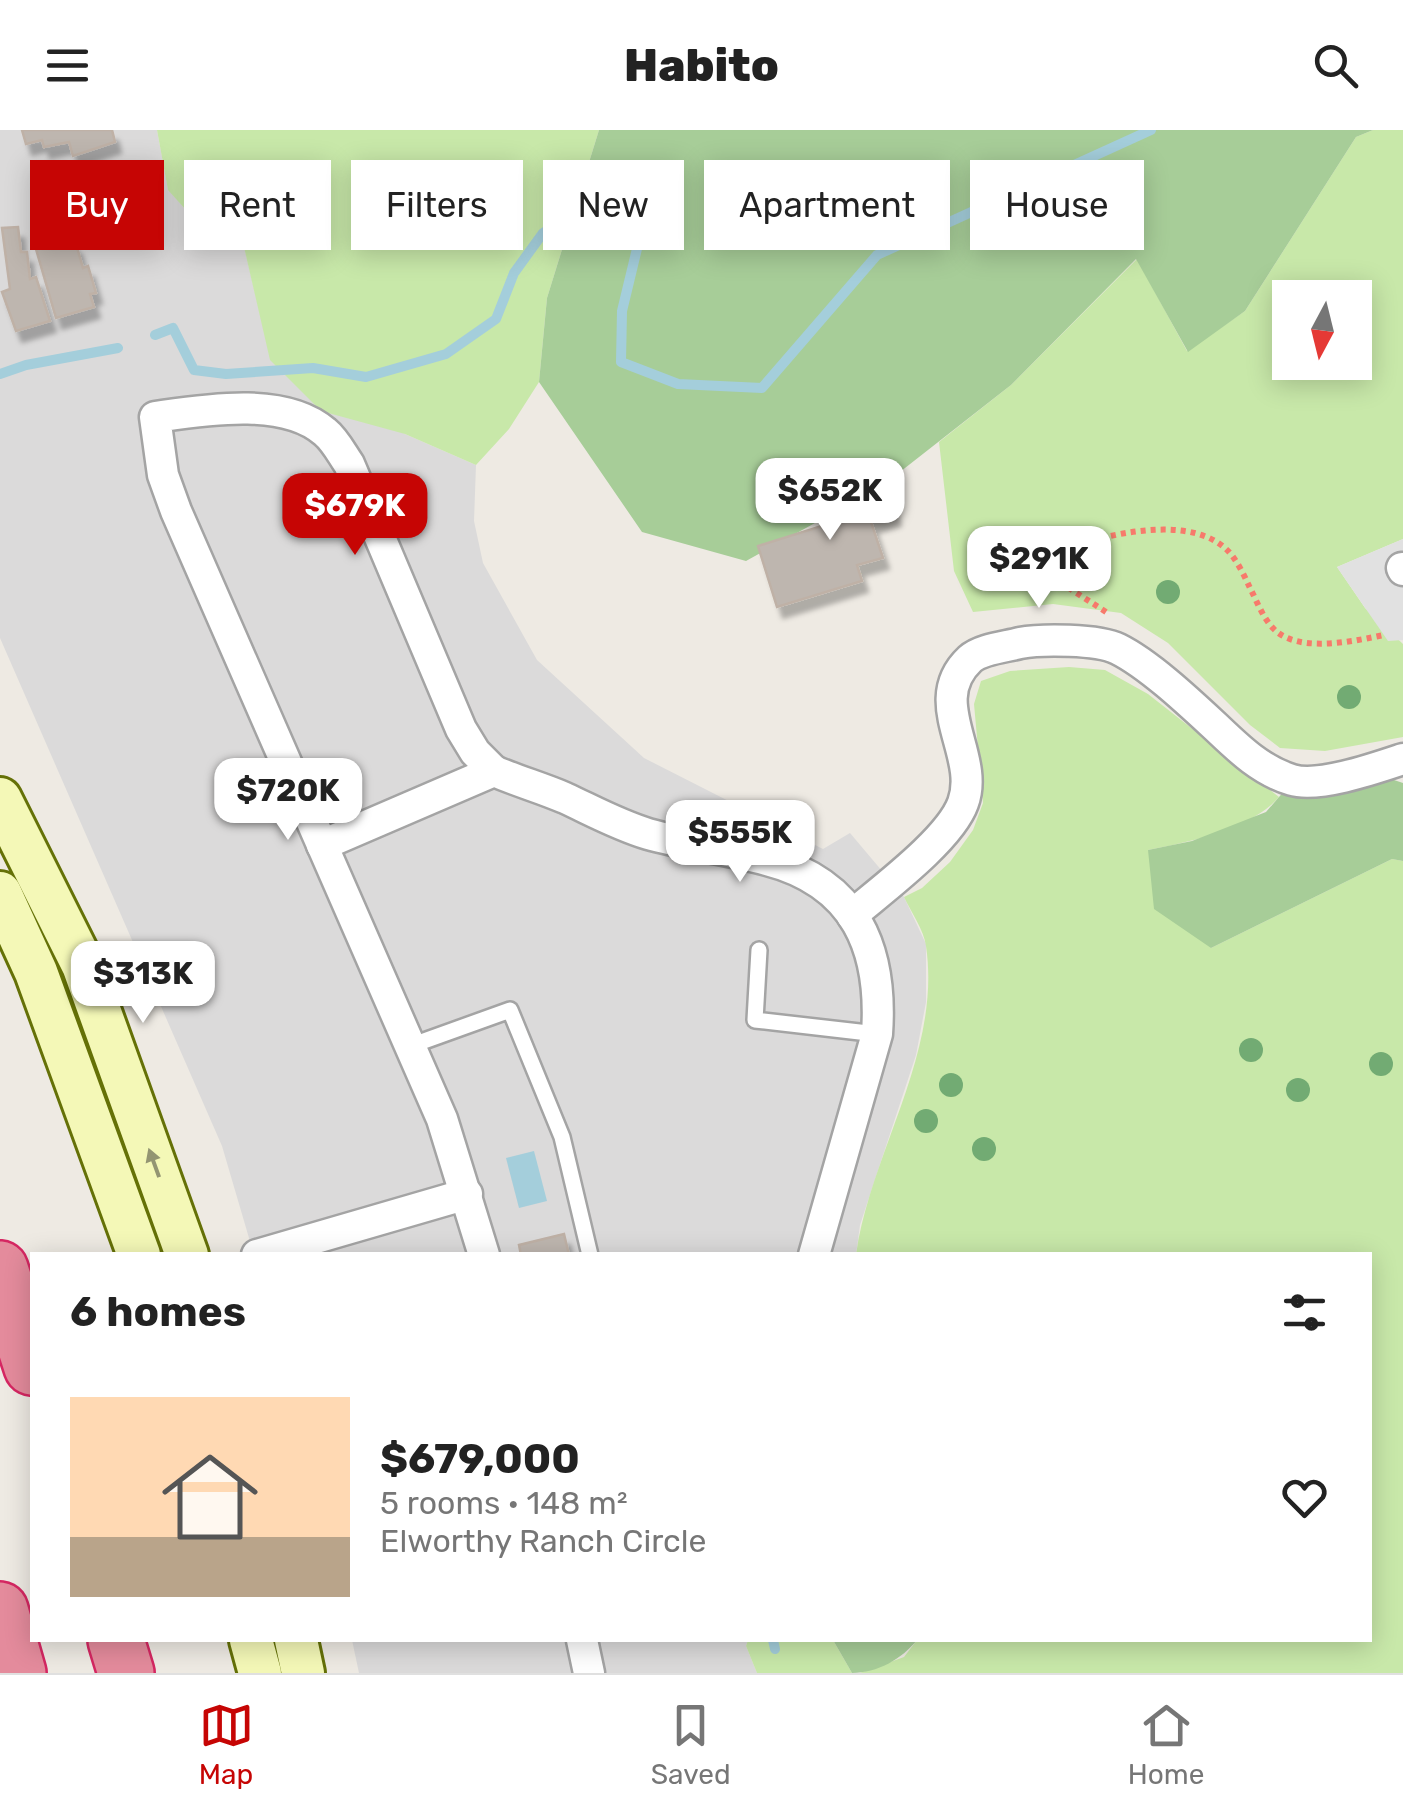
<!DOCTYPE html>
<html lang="en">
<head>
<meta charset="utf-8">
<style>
	:root { --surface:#fff; --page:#f2f2f2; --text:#222; --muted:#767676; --line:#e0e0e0; --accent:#c60504 }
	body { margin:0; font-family:Rubik,sans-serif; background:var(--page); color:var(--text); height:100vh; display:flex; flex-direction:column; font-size:38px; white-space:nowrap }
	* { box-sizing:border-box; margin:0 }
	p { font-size:32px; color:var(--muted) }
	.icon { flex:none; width:55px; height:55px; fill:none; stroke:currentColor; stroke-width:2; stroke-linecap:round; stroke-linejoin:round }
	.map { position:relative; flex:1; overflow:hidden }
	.details { position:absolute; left:30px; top:1122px; width:1342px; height:390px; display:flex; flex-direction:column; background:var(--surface); border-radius:0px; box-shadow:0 5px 25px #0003 }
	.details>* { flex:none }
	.banner { position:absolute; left:30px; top:30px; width:1345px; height:90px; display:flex; gap:20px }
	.needle { width:65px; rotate:187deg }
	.tools { position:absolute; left:1272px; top:150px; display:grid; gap:20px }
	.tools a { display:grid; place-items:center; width:100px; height:100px; border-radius:0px; background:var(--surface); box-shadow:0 5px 25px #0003; font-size:50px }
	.price { position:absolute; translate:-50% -85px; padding:0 22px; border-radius:20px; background:#fff; color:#222; font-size:32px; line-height:65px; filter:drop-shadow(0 2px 5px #0008) }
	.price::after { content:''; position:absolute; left:50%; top:60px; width:30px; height:22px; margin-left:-15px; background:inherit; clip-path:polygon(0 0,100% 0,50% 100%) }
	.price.selected { background:var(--accent); color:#fff }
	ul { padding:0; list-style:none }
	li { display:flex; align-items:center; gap:30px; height:250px; padding:0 40px }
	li+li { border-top:2px solid var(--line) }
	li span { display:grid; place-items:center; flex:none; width:280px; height:200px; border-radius:0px; color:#555 }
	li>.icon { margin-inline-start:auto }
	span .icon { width:120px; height:120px; fill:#fffc; stroke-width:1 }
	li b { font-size:42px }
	h2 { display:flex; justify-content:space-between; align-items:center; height:120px; padding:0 40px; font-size:42px }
	.pill { padding:0 35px; border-radius:0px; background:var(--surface); box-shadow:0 5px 25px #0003; font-size:35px; line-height:90px }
	.pill.selected { background:var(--accent); color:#fff }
	header { display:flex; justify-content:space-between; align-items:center; height:130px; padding:0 40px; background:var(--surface); font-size:45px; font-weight:800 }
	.tab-bar { display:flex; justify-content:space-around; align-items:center; height:140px; border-top:2px solid var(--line); background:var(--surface); font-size:28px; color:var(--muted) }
	.tab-bar a { display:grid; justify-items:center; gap:5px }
	.tab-bar .selected { color:var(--accent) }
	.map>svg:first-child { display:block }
</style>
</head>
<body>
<header><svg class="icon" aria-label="menu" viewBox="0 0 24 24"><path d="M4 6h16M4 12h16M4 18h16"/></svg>Habito<svg class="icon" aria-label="search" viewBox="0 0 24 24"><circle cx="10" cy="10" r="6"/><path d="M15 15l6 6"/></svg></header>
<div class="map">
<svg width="1403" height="1543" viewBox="0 0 1403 1543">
	<defs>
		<filter id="shadow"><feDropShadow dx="6" dy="11" stdDeviation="2.5" flood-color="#0004"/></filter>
	</defs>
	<rect width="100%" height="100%" fill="#eeeae3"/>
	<g fill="#dbdada">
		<polygon points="0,0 157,0 168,59 186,80 238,91 271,230 405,304 476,335 474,391 483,433 537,530 644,628 823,719 850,703 904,767 926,814 926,872 916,925 860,1095 856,1125 254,1125 222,1016 0,508"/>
		<polygon points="352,1510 748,1510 746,1516 757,1543 359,1543"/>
	</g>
	<g fill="#c8e8a9" fill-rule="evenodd">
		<polygon points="157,0 599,0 547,168 539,252 509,299 476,335 405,304 321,281 270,230 238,91 186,80 168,60"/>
		<path d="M1373,0h30v409l-66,28 28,41 38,36v93l-78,14 -45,-3 -30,-23 -82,-82 -47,-30 -68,-9 -80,8 -19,-41 -15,-129 72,-57 126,-126 50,92 58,-40 111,-174zM1290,168h65v64h-65z"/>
		<path d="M1069,537l36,3 43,24 131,103c-27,32 -90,45 -131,53l63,98 181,-89 11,2v812h-543l44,-16 13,-17h453v-385h-514c14,-102 86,-202 70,-309 -2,-16 -15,-34 -22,-49l18,-9 28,-26 23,-32 10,-27 -9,-99 7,-23 29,-10z"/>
		<polygon points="748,1510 833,1510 852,1543 757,1543 746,1516"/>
	</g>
	<g fill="#a7cd98">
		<polygon points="599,0 1373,0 1356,7 1245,181 1188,222 1136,129 1011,255 882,356 746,431 642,402 539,252 547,168"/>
		<polygon points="1349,635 1403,653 1403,731 1392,729 1211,818 1154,779 1148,720 1192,711 1266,682 1298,645"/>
		<path d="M833,1510h84c-15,19 -40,33 -65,33z"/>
	</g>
	<polygon fill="#e1e1e1" points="1403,409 1403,510 1388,511 1337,437"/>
	<polygon fill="#a4cedb" points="534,1021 547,1071 519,1078 506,1028"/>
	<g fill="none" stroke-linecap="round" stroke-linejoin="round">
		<g stroke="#a4cedb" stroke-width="10">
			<polyline points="155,205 173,198 194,240 226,244 313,238 366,247 446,224 496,189 514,143 543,103 610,57 629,49 642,98 622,181 621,232 678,254 762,258 877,125 1151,0"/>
			<polyline points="0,244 26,235 118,218"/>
			<polyline points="773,1510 775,1519"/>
		</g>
	</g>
	<g fill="#beb6af" stroke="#bfb1a6" stroke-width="2.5" filter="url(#shadow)">
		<polygon points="22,0 112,0 115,12 73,26 69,12 44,17 42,10 26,14"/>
		<polygon points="18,97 21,122 27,122 30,149 36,147 50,191 16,201 2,162 10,159 2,98"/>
		<polygon points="71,109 73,114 76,114 83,138 88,136 96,163 90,164 94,177 56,188 36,119"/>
		<polygon points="883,343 895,385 871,392 883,428 857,435 862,451 777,477 758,416 825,395 815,364"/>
		<polygon points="564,1104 569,1125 521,1125 519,1115"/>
	</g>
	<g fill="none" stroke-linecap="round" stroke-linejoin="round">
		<defs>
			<g id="lane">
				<polyline points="759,820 755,890 877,904"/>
				<polyline points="410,916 510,880 562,1007 590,1125"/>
			</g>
			<g id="street">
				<polyline points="1402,438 1403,440"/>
				<path d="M322,715l172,-74c23,10 48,17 71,27 28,13 53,27 83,36 39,11 80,15 119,26 89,23 116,89 110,174l-63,221"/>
				<path d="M852,785c32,-27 98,-76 111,-112 18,-48 -39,-101 7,-144 11,-10 35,-12 50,-16 21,-4 78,-4 98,6 32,16 73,55 100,80 22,21 44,42 74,51 27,8 84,-12 111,-21"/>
				<polyline points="257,1125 467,1064"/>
				<path d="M484,1125l-42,-136 -266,-608 -13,-36 -8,-58c49,-7 129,-21 170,15 10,8 17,22 24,32l112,265 14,23 19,19"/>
				<polyline points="582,1510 589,1543"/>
			</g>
			<g id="secondary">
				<polyline points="0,669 83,835 187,1125"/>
				<polyline points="0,763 36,842 139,1125"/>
				<polyline points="251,1510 260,1543"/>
				<polyline points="296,1510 303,1543"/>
			</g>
			<g id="highway">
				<polyline points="0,1139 32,1237"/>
				<polyline points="0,1480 18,1543"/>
				<polyline points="116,1510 126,1543"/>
			</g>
		</defs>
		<use href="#lane" stroke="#a4a4a4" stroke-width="20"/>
		<use href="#street" stroke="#a4a4a4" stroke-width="35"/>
		<use href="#secondary" stroke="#657107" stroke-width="48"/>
		<use href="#highway" stroke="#d52762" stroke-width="60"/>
		<path stroke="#f77a6b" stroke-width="6" stroke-dasharray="5 5" stroke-linecap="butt" d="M1106,482l-37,-24 -8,-10c-1,-21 10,-31 30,-37 38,-11 103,-22 135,8 10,9 18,26 24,39 9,17 16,40 35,49 27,13 70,4 99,-2"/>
		<use href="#lane" stroke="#fff" stroke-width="15"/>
		<use href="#street" stroke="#fff" stroke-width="30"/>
		<use href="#secondary" stroke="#f4f8b7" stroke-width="42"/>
		<use href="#highway" stroke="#e48b9c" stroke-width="55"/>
	</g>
	<g fill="#72ab73">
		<circle cx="1168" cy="462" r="12"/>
		<circle cx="1349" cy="567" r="12"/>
		<circle cx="1251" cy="920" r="12"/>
		<circle cx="1381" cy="934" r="12"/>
		<circle cx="951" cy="955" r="12"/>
		<circle cx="1298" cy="960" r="12"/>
		<circle cx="926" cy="991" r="12"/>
		<circle cx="984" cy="1019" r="12"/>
	</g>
	<defs><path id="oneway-solid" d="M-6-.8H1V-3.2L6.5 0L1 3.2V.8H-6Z" transform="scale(2.5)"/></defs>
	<use fill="#939572" href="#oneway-solid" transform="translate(154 1033) rotate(-110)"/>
</svg>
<div class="tools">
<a><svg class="needle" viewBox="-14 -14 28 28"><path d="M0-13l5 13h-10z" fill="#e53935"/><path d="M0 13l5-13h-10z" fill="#767676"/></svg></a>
</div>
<b class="price" style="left:830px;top:413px">$652K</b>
<b class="price selected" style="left:355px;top:428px">$679K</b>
<b class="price" style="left:1039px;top:481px">$291K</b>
<b class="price" style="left:288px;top:713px">$720K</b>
<b class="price" style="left:740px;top:755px">$555K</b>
<b class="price" style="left:143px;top:896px">$313K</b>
<div class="banner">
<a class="pill selected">Buy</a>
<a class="pill">Rent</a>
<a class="pill">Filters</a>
<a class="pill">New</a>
<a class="pill">Apartment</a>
<a class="pill">House</a>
</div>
<section class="details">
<h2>6 homes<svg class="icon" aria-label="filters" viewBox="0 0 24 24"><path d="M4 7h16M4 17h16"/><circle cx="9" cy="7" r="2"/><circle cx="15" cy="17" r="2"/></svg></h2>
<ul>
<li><span style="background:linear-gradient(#ffd9b3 70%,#b9a48a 0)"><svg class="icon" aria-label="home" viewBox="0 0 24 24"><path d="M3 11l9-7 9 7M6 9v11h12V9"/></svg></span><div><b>$679,000</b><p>5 rooms · 148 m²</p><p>Elworthy Ranch Circle</p></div><svg class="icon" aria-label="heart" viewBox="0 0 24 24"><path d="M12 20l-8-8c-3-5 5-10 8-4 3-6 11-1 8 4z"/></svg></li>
</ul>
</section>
</div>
<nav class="tab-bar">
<a class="selected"><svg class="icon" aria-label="map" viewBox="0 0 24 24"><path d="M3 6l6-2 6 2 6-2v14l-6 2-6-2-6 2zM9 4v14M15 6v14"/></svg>Map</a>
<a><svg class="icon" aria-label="saved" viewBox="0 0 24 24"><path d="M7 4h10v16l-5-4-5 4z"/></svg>Saved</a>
<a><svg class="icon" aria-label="home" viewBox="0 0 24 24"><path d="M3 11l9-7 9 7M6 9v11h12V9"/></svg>Home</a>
</nav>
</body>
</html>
